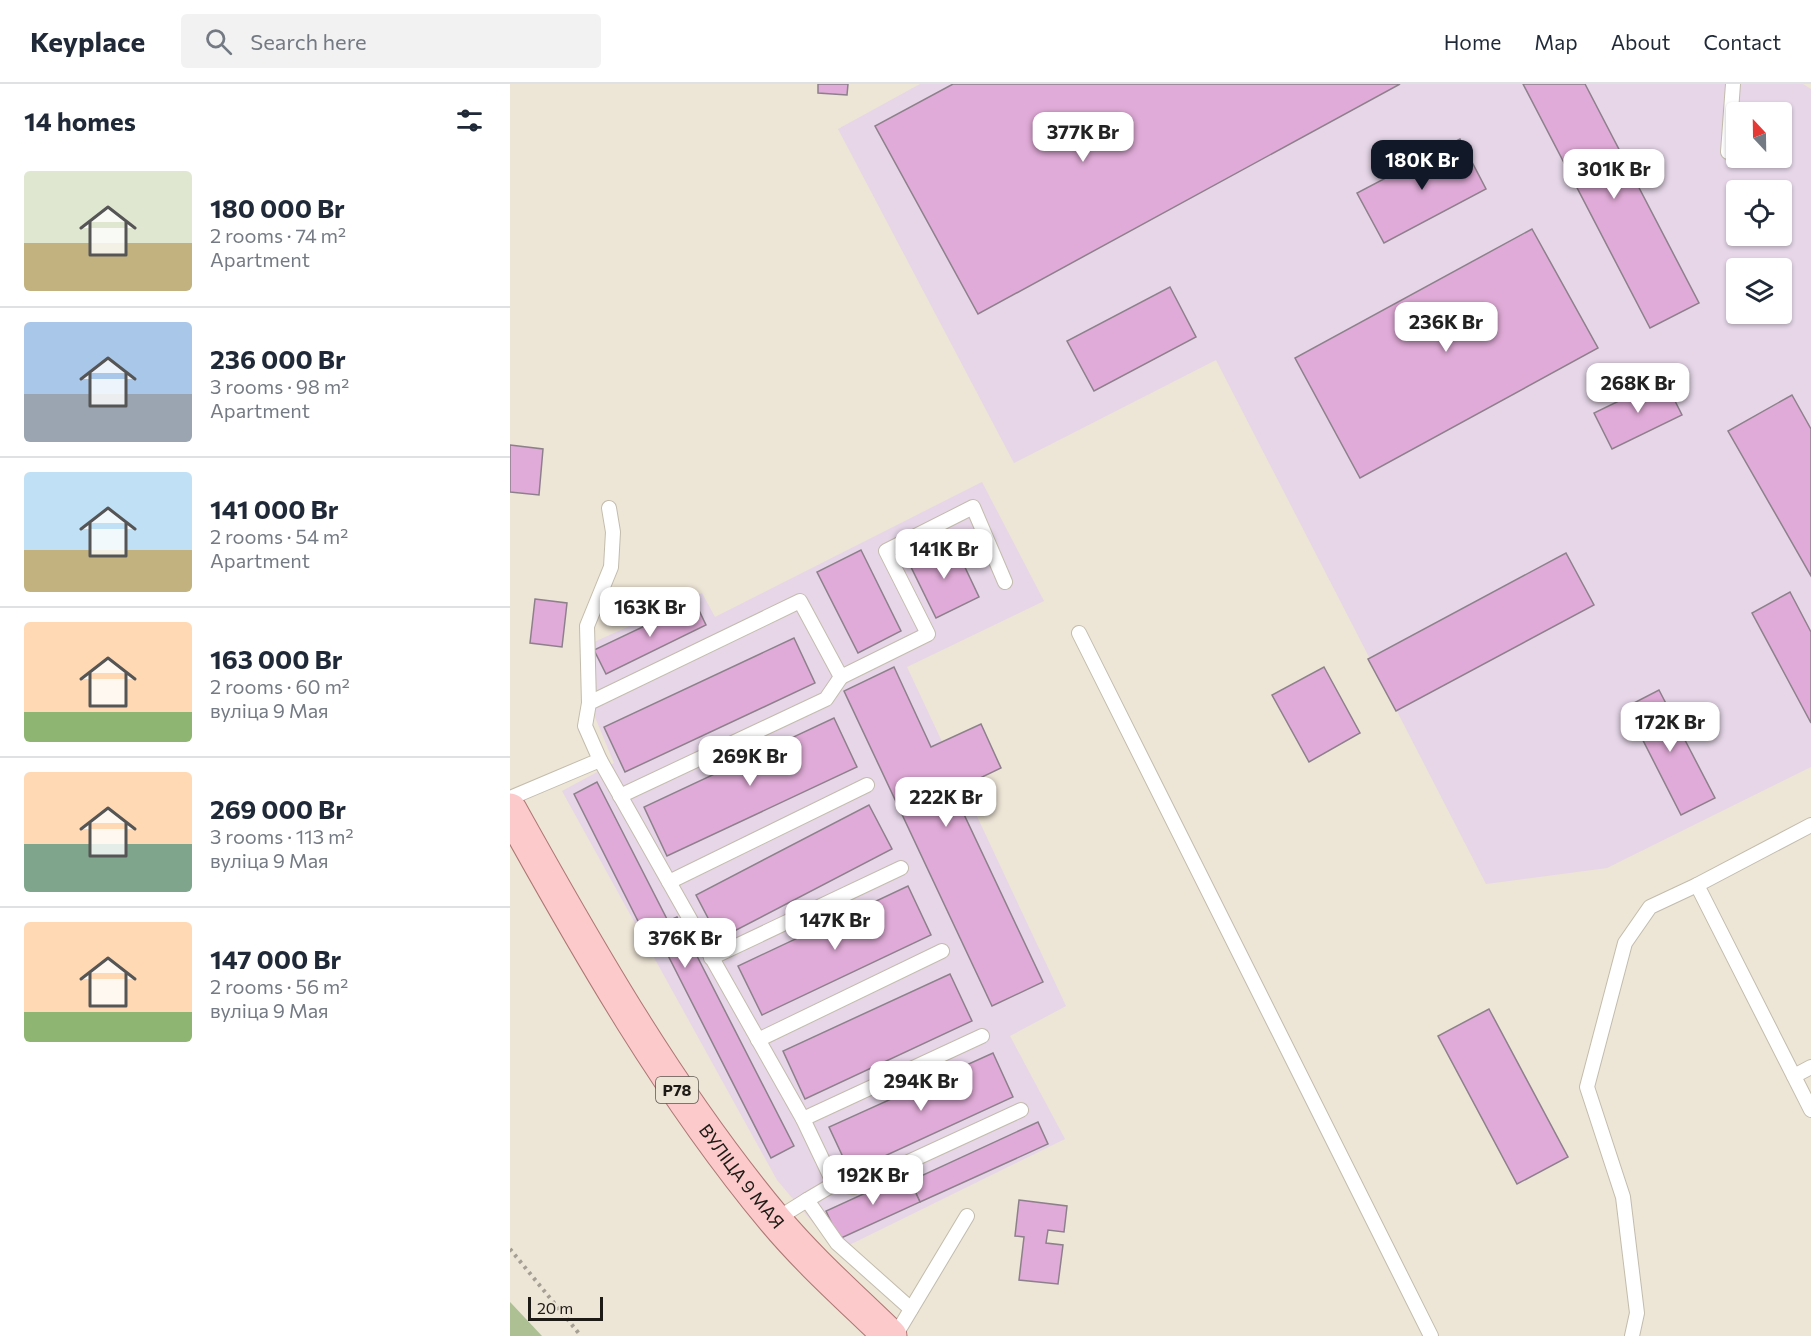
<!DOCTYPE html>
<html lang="en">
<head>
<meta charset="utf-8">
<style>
	:root { --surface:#fff; --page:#f2f2f3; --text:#1f2937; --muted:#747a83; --line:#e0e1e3; --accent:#111827 }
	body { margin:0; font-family:Commissioner,sans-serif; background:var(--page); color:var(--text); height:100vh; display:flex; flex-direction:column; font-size:22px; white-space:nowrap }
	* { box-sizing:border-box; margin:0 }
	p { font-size:20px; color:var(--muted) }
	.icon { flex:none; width:33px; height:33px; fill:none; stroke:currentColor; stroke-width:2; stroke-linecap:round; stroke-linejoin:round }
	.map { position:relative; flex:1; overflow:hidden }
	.sheet { display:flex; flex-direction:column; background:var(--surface); width:510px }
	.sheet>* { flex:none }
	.needle { width:39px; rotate:338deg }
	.controls { position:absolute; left:1216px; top:18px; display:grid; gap:12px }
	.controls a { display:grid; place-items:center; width:66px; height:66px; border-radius:6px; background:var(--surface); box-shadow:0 2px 4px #0004; font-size:30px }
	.scale { position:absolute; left:18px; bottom:15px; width:75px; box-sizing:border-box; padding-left:6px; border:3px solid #1d1a15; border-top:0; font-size:16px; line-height:21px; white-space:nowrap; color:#1d1a15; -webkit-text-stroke:4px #ede5d6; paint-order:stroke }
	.price { position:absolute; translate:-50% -51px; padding:0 14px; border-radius:12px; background:#fff; color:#222; font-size:20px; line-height:39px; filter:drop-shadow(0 2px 3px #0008) }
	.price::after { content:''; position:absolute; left:50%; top:36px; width:18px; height:14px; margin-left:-9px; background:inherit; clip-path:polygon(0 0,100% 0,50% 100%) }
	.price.active { background:var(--accent); color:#fff }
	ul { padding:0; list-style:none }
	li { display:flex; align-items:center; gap:18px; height:150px; padding:0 24px }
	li+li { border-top:2px solid var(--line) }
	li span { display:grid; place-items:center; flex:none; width:168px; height:120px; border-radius:6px; color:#555 }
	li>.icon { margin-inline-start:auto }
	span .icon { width:72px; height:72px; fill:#fffc; stroke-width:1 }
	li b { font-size:26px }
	h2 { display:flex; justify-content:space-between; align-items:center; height:72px; padding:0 24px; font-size:26px }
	header { display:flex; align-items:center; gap:36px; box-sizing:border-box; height:84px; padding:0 30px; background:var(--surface); border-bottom:2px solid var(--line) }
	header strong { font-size:28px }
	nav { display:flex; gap:33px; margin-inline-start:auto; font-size:21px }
	.search { width:420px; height:54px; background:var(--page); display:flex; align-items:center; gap:15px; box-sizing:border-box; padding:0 21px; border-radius:6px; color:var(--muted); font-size:22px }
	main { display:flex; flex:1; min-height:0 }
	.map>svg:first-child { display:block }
</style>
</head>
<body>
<header>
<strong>Keyplace</strong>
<div class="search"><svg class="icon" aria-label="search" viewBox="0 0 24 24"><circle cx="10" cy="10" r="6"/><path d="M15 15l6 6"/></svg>Search here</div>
<nav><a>Home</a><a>Map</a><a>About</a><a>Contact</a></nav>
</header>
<main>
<section class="sheet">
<h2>14 homes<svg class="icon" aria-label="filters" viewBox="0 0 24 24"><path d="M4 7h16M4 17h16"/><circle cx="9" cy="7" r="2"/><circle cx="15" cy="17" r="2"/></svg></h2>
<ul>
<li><span style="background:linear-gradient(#dfe7d0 60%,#c2b280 0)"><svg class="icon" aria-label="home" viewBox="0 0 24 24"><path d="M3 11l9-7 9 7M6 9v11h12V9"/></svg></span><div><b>180 000 Br</b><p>2 rooms · 74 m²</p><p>Apartment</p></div></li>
<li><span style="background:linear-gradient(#a9c7e8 60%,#9aa5b1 0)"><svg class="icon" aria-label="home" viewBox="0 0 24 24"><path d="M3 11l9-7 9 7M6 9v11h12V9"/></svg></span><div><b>236 000 Br</b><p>3 rooms · 98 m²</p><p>Apartment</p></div></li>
<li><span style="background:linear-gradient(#bfe0f5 65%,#c2b280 0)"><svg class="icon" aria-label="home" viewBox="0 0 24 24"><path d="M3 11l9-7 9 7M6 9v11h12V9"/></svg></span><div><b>141 000 Br</b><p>2 rooms · 54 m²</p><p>Apartment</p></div></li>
<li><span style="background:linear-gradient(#ffd9b3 75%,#8fb573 0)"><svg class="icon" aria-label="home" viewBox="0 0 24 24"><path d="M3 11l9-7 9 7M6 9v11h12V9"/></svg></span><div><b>163 000 Br</b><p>2 rooms · 60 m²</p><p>вуліца 9 Мая</p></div></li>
<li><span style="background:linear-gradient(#ffd9b3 60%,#7fa58c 0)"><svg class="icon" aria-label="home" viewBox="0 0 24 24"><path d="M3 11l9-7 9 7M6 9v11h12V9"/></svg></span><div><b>269 000 Br</b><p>3 rooms · 113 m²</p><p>вуліца 9 Мая</p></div></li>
<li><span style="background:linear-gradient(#ffd9b3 75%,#8fb573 0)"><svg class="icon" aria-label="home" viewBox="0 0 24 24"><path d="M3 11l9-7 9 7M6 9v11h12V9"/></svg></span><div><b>147 000 Br</b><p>2 rooms · 56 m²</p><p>вуліца 9 Мая</p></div></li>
</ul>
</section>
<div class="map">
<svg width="1301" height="1252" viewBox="0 0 1301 1252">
	<rect width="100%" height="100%" fill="#ede5d6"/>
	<g fill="#e6d6e8" fill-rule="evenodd">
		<path d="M410,0h883l8,5v678l-204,101 -121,16 -270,-524 -202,103 -176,-334zM1227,28h45v46h-45zM1227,106h45v46h-45zM1227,184h45v46h-45z"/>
		<polygon points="472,398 534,517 397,583 556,922 500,952 555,1055 327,1167 267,1096 52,707 104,679 85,633 82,559 192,509 205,533"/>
	</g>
	<polygon fill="#acc093" points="0,1218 1,1219 32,1252 0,1252"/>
	<g fill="#e0abd8" stroke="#8d808b" stroke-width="1.5">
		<polygon points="308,0 338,0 337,11 308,9"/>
		<polygon points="443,0 890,0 468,230 365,42"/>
		<polygon points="1013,0 1075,0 1189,219 1140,244"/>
		<polygon points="950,55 976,105 874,159 847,109"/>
		<polygon points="1022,145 1088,264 850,394 785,274"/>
		<polygon points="660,203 686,253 584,307 557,257"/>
		<polygon points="1154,295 1172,331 1102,365 1084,329"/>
		<polygon points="1282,311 1301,345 1301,492 1218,347"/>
		<polygon points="0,361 33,365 29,411 0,408"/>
		<polygon points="443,458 469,513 426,534 399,479"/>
		<polygon points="351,466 391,547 348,569 307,488"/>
		<polygon points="1056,469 1084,521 886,627 858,575"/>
		<polygon points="1280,508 1301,548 1301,639 1242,529"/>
		<polygon points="25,515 57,519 52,563 20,559"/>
		<polygon points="185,518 196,541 96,590 84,566"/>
		<polygon points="284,554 305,599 115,688 94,643"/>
		<polygon points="384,583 421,663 471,640 491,684 443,707 533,898 482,922 334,607"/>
		<polygon points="814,583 850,649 799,678 762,611"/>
		<polygon points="1149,606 1205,714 1171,731 1116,623"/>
		<polygon points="324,634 347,683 157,772 134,723"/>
		<polygon points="87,698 158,837 167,833 284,1062 261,1074 143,842 133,847 64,710"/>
		<polygon points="359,721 382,765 209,855 186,811"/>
		<polygon points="398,802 421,851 252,931 228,882"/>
		<polygon points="440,890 462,937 295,1015 273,967"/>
		<polygon points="979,925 1058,1073 1007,1100 928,952"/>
		<polygon points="483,969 503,1013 340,1088 319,1043"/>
		<polygon points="528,1038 538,1060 410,1118 400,1097"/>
		<polygon points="397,1090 410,1118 329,1155 316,1127"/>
		<polygon points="509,1116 557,1122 554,1148 538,1146 536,1159 553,1161 548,1200 509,1196 514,1153 505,1152"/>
	</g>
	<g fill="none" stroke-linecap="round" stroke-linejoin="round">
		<defs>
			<g id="service">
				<polyline points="1218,68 1223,0"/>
				<polyline points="569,549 921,1252"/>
				<polyline points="79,619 77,542 101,483 103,448 99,424"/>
				<polyline points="90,676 75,642 79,619 290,517 331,593 418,550 376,467 463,423 495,498"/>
				<polyline points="110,712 316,615 331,593"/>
				<polyline points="0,714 90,676 293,1035 324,1100 297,1116"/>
				<polyline points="1301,741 1187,801 1301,1026"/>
				<polyline points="159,798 357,701"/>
				<polyline points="201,874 391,784"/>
				<polyline points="248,956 432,867"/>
				<polyline points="1284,992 1301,983"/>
				<polyline points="293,1035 472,952"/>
				<polyline points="324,1100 344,1103 511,1026"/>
				<polyline points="265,1136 297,1116 327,1159 401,1225"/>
				<polyline points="385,1252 457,1132"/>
				<polyline points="1122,1252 1127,1229 1113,1113 1077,1003 1115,859 1140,823 1187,801"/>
			</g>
			<g id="primary">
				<path id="s1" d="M0,726c79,142 160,284 264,409 35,42 77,79 116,117"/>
			</g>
		</defs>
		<use href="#service" stroke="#c3bcad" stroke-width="16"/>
		<use href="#primary" stroke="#ad7674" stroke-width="35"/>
		<polyline stroke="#a49e93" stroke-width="4" stroke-dasharray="3 4.5" stroke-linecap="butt" points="0,1165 71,1252"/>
		<use href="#service" stroke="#fff" stroke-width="14"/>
		<use href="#primary" stroke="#fccaca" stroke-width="33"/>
	</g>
	<g text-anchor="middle" stroke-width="6" stroke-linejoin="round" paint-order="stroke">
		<rect fill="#ede5d6" stroke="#5b574f" stroke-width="1.5" x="146" y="993" width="42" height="26" rx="4.5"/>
		<g font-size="16" font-weight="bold" fill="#1d1a15">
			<text x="167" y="1012">Р78</text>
		</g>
		<g font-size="18" fill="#1d1a15" stroke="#ede5d6">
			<text dy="6" stroke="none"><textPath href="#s1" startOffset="434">ВУЛІЦА 9 МАЯ</textPath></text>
		</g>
	</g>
</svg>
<div class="controls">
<a><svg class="needle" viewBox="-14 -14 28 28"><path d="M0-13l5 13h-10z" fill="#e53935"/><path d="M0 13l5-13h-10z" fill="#747a83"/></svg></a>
<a><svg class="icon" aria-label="locate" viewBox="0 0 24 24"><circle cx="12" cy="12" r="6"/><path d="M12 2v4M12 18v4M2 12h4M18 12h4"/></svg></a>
<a><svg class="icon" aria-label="layers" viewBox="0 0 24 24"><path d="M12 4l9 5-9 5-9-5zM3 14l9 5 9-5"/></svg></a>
</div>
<div class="scale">20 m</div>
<b class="price" style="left:573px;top:79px">377K Br</b>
<b class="price active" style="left:912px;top:107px">180K Br</b>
<b class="price" style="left:1104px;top:116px">301K Br</b>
<b class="price" style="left:936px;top:269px">236K Br</b>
<b class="price" style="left:1128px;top:330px">268K Br</b>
<b class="price" style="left:434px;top:496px">141K Br</b>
<b class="price" style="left:140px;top:554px">163K Br</b>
<b class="price" style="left:1160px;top:669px">172K Br</b>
<b class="price" style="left:240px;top:703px">269K Br</b>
<b class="price" style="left:436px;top:744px">222K Br</b>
<b class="price" style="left:325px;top:867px">147K Br</b>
<b class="price" style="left:175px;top:885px">376K Br</b>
<b class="price" style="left:411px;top:1028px">294K Br</b>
<b class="price" style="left:363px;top:1122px">192K Br</b>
</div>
</main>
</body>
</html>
